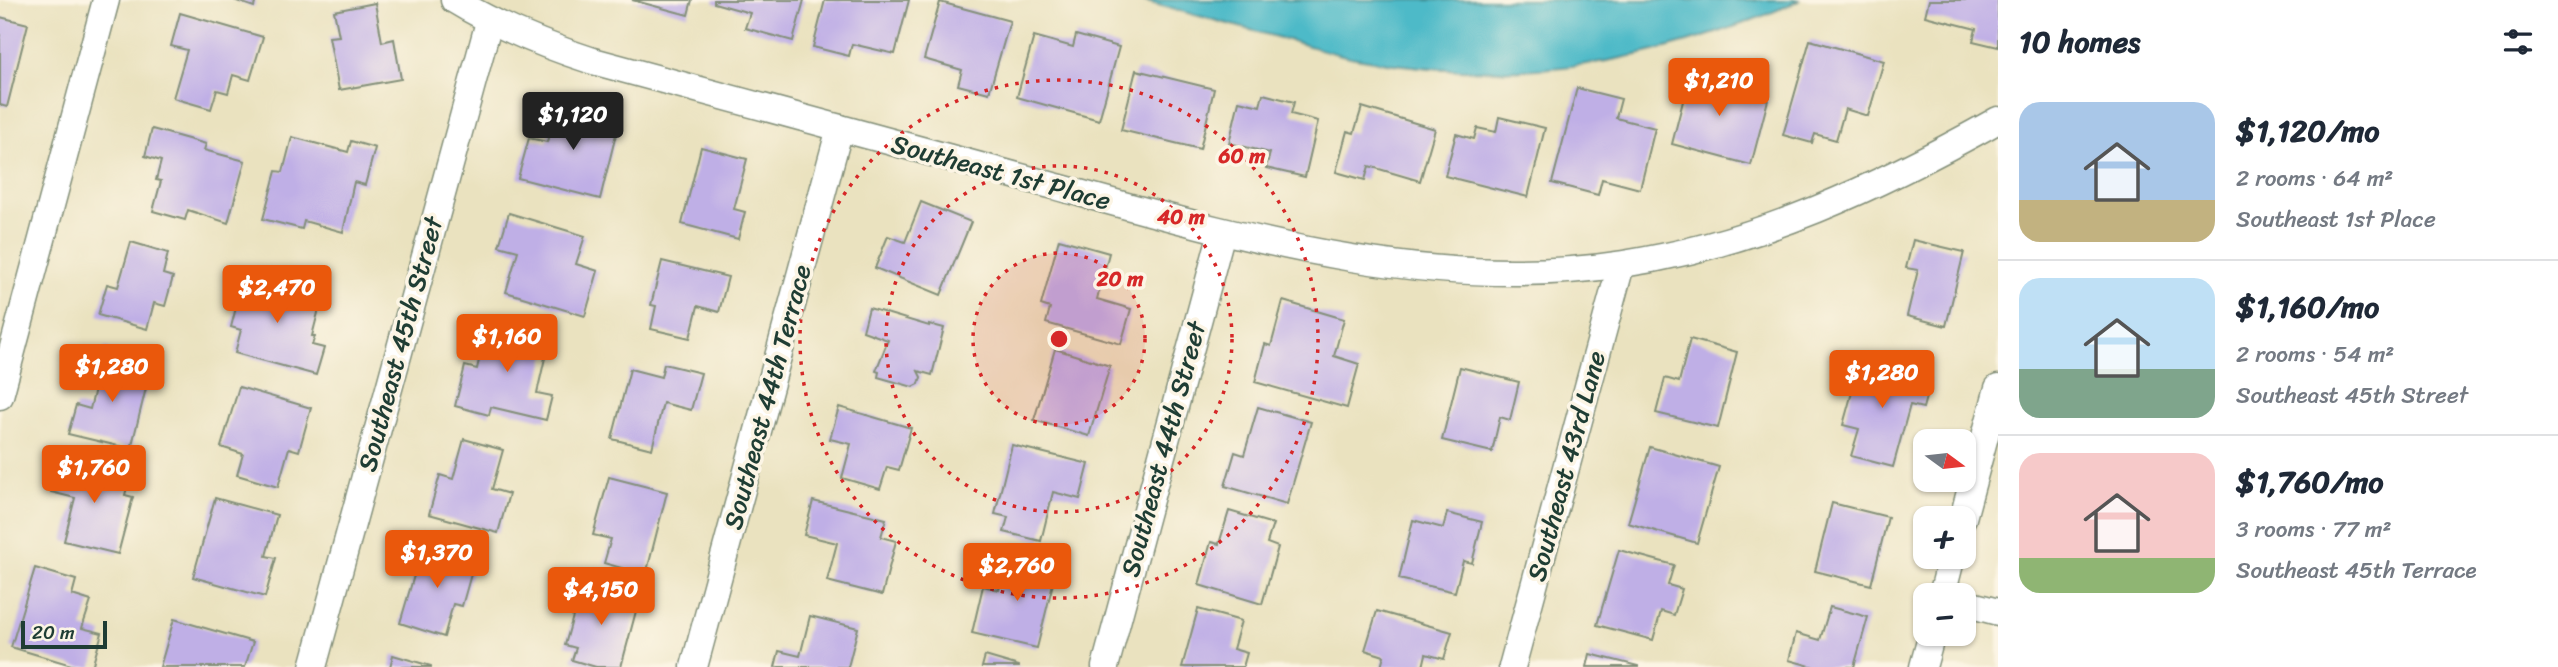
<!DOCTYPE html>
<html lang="en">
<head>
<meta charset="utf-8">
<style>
	:root { --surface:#fff; --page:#f2f2f3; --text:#1f2937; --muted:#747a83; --line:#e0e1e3; --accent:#ea580c }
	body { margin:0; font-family:Sriracha,sans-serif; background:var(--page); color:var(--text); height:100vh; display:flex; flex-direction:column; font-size:26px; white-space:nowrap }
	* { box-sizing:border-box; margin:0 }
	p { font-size:23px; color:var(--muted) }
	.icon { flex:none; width:38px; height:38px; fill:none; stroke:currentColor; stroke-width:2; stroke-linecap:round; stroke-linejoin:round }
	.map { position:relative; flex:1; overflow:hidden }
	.sheet { display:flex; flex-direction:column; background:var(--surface); width:560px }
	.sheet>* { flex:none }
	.needle { width:46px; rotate:105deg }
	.fabs { position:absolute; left:1913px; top:429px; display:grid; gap:14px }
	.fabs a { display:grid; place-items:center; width:63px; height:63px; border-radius:14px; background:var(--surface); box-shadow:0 2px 5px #0004; font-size:35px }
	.scale { position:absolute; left:21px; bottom:18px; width:86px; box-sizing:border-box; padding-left:7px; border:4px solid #1f3d34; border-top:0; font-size:19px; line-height:24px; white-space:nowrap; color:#1f3d34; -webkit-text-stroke:5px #fcf5e5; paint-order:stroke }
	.price { position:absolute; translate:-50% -60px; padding:0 16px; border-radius:7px; background:var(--accent); color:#fff; font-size:23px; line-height:46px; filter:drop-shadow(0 2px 4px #0008) }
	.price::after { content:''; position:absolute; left:50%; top:42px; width:21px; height:16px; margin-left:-10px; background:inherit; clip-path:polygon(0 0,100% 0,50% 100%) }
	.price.on { background:#222; color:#fff }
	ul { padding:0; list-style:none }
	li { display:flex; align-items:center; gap:21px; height:175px; padding:0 21px }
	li+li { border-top:2px solid var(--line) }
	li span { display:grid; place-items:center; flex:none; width:196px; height:140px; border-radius:21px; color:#555 }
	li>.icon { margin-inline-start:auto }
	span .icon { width:84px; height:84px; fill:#fffc; stroke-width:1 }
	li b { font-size:30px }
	h2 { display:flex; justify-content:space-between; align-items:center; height:84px; padding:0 21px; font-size:30px }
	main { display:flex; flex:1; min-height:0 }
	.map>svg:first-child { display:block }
</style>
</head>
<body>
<main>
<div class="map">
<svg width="1998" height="667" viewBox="0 0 1998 667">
	<rect width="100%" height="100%" fill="#fcf5e5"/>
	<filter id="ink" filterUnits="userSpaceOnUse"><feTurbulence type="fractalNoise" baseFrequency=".0143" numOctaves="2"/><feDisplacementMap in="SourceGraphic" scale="14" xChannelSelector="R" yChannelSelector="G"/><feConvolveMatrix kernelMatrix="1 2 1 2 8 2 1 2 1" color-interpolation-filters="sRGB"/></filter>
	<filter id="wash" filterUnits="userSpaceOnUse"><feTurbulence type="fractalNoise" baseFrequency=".00686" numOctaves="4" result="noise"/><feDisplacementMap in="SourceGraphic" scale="28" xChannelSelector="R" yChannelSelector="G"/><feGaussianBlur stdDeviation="1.57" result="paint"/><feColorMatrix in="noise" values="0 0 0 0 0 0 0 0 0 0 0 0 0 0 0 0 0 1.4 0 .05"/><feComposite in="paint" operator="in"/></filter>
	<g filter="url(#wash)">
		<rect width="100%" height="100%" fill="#eae2bf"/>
		<path fill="#4dbac8" stroke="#367c7e" stroke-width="2" d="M1140,0h661c-149,66 -284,87 -445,58 -24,-4 -48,-13 -72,-19 -48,-13 -96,-26 -144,-39z"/>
		<g id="blocks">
			<g fill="#bfafe6">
				<polygon points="234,0 256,0 254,7"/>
				<polygon points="632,0 692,0 688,15"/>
				<polygon points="714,0 804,0 793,41 745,28 750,13 714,3"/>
				<polygon points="825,0 909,0 895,54 852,44 849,56 813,47"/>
				<polygon points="1929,0 1998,0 1998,47 1973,41 1976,29 1925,16"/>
				<polygon points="940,2 1010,21 989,93 958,85 962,70 924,59"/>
				<polygon points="375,3 382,42 394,39 401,79 339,90 329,37 339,36 334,11"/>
				<polygon points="180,13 263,37 250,80 233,75 228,93 217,90 211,109 173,98 187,50 171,46"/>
				<polygon points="0,17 28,24 7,107 0,105"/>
				<polygon points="1076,35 1119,47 1099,120 1017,97 1034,36 1073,47"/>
				<polygon points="1810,40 1884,61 1868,116 1845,109 1836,140 1815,134 1812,143 1783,135"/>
				<polygon points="1692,66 1730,75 1726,89 1768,100 1751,165 1672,144"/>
				<polygon points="1136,70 1214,89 1200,149 1121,130"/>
				<polygon points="1577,88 1621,99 1616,118 1655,128 1640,189 1602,179 1598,195 1552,183"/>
				<polygon points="1263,94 1294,102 1291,114 1318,121 1305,177 1266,168 1270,153 1229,143 1239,101 1260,106"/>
				<polygon points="557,102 620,118 600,199 518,178 529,138 547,142"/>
				<polygon points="1362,107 1435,129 1420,181 1369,166 1365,180 1336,172 1347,131 1354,133"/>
				<polygon points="1499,117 1545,128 1528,197 1445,176 1456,134 1474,139 1477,128 1496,132"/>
				<polygon points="152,129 206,144 204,150 245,161 228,223 188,210 185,220 153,211 161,181 156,180 161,161 145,156"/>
				<polygon points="292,137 348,152 351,141 375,148 365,185 354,182 343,232 304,221 302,229 263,219 276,171 283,172"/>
				<polygon points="701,147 747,159 734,209 745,212 738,239 682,224"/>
				<polygon points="921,202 971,222 941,295 875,268 888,236 905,242"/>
				<polygon points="509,213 585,236 576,264 598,271 585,316 506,292 518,251 499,246"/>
				<polygon points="1059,239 1109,253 1097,299 1131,309 1121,344 1046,323 1050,308 1041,305"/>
				<polygon points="1913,240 1964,252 1946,326 1907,316 1918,270 1906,268"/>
				<polygon points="131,242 168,253 163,274 173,277 165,306 154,303 147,329 98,315 107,284 118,287"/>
				<polygon points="662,261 728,277 719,312 698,306 690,338 651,329 656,306 651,305"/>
				<polygon points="245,273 296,286 294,294 321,301 312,336 315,336 312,345 324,348 316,375 235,353 241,330 231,327"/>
				<polygon points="1283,301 1344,319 1334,356 1359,364 1347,408 1255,382 1265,344 1271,346"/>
				<polygon points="869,308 929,326 929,324 944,328 932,375 918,371 921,377 919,384 913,387 878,377 879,372 876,371 888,340 863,331"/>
				<polygon points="488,321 550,336 537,393 552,396 546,420 491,407 489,415 455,406 465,366 477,369"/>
				<polygon points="1690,339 1737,352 1718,428 1656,413 1665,378 1679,382"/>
				<polygon points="105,348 138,357 131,384 146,388 131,449 68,434 76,405 90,409"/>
				<polygon points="1055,349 1110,366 1089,436 1034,420"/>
				<polygon points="1861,360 1931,379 1923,408 1910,405 1893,467 1851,456 1859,429 1843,425"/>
				<polygon points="664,364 701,373 691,410 663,403 652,449 612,439 630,369 661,377"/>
				<polygon points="1460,367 1519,382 1510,420 1500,417 1492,452 1442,440"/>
				<polygon points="239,387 311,408 299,451 289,448 278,487 237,475 243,454 221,447"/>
				<polygon points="839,407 911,428 899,470 887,467 880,489 842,478 851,444 830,439"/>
				<polygon points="1258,407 1311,422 1287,504 1225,486 1235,452 1244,455"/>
				<polygon points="464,439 503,450 492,489 509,494 498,533 429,514 440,475 453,479"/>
				<polygon points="1012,445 1089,464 1080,499 1053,492 1041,541 1004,532 1008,517 995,514"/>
				<polygon points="1650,447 1719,467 1697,543 1628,523"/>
				<polygon points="60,458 130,476 125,495 133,497 118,554 64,541 75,498 51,492"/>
				<polygon points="609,477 667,492 646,575 604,563 611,539 593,535"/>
				<polygon points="215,498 277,515 266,556 276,558 265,597 193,577"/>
				<polygon points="813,501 886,519 881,537 896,541 882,595 827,581 837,543 804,535"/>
				<polygon points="1832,503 1888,517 1871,585 1815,571"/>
				<polygon points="1229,511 1273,524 1267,543 1278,547 1262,604 1199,585 1211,542 1219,544"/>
				<polygon points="1447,513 1482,522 1472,563 1463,561 1455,592 1399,579 1413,520 1443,528"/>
				<polygon points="423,545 475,560 462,606 453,604 444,637 400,623"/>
				<polygon points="1619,550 1674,565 1668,585 1682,589 1674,615 1661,611 1653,640 1597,625"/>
				<polygon points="1008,555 1057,567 1037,648 972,633 983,586 999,590"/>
				<polygon points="35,568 76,580 72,595 91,601 82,628 102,633 92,667 78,667 11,647"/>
				<polygon points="582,584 639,600 621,667 596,667 572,660 576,648 565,645"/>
				<polygon points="1830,607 1868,617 1854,667 1814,667 1789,660 1796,633 1820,640"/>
				<polygon points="1198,609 1241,621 1233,649 1247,653 1243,667 1182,667"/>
				<polygon points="1377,611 1452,632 1444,659 1426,654 1423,667 1381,667 1384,656 1365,650"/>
				<polygon points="810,616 858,628 848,667 775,667 779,651 800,656"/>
				<polygon points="174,619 253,642 245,667 160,667"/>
				<polygon points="1590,654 1638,666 1638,667 1587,667"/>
				<polygon points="393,655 431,666 431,667 390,667"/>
				<polygon points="985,656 1019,666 1019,667 982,667"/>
			</g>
		</g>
	</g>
	<g filter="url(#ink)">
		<use href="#blocks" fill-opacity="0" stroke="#84907a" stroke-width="2"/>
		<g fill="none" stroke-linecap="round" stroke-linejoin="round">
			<defs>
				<g id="street">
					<path d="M454,0c44,27 89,45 139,61 146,40 293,79 439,119 192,52 390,115 591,84 135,-20 257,-78 375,-144"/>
					<polyline points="0,396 106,0"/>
					<polyline points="1963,518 1998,388"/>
					<polyline points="1942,595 1952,556"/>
					<polyline points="1964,603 1998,612"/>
					<polyline points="313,667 489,22"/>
					<polyline points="694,667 840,128"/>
					<polyline points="1105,667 1222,232"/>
					<polyline points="1512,667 1621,265"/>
					<polyline points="1923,667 1932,634"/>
				</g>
			</defs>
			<use href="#street" stroke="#84907a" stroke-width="29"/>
			<use href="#street" stroke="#fff" stroke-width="26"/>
		</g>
	</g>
	<circle cx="1059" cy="339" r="86" fill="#d62828" fill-opacity=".12"/>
	<g fill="none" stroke="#d62828" stroke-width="3.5" stroke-dasharray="3.5 7">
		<circle cx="1059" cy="339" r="86"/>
		<circle cx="1059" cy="339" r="173"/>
		<circle cx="1059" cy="339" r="259"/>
	</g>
	<g text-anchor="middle" stroke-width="7" stroke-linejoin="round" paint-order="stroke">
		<g font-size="26" fill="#1f3d34" stroke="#fcf5e5">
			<text transform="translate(1001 172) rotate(15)" y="9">Southeast 1st Place</text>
			<text transform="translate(400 344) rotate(-75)" y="9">Southeast 45th Street</text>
			<text transform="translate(767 397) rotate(-75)" y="9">Southeast 44th Terrace</text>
			<text transform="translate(1163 449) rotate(-75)" y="9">Southeast 44th Street</text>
			<text transform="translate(1566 466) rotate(-75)" y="9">Southeast 43rd Lane</text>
		</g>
	</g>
	<circle cx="1059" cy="339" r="10" fill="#d62828" stroke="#fcf5e5" stroke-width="3.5"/>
	<g font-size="21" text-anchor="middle" font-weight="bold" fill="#d62828" stroke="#fcf5e5" stroke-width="7" stroke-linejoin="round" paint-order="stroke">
		<text x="1242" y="163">60 m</text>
		<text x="1181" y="224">40 m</text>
		<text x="1120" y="286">20 m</text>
	</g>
</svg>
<div class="fabs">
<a><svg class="needle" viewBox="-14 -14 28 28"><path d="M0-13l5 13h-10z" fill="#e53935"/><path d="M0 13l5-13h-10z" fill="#747a83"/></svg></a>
<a>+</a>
<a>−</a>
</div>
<div class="scale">20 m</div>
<b class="price" style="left:1719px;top:118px">$1,210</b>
<b class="price on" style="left:573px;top:152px">$1,120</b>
<b class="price" style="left:277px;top:325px">$2,470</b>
<b class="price" style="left:507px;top:374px">$1,160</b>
<b class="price" style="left:112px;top:404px">$1,280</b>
<b class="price" style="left:1882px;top:410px">$1,280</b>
<b class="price" style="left:94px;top:505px">$1,760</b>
<b class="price" style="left:437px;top:590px">$1,370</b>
<b class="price" style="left:1017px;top:603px">$2,760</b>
<b class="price" style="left:601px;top:627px">$4,150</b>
</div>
<section class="sheet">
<h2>10 homes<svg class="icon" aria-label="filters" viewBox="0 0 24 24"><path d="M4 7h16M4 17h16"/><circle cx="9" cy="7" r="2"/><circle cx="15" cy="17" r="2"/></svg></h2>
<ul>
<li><span style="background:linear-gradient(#a9c7e8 70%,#c2b280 0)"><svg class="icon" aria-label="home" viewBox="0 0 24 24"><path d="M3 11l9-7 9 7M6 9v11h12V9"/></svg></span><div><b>$1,120/mo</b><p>2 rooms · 64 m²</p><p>Southeast 1st Place</p></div></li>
<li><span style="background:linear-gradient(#bfe0f5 65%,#7fa58c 0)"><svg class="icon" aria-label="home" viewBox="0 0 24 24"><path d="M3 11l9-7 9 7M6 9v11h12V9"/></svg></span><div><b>$1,160/mo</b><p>2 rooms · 54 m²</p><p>Southeast 45th Street</p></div></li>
<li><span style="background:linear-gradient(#f6c9c9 75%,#8fb573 0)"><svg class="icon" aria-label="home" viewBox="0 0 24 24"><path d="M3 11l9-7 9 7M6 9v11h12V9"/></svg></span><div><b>$1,760/mo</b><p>3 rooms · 77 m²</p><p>Southeast 45th Terrace</p></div></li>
</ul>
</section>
</main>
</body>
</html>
